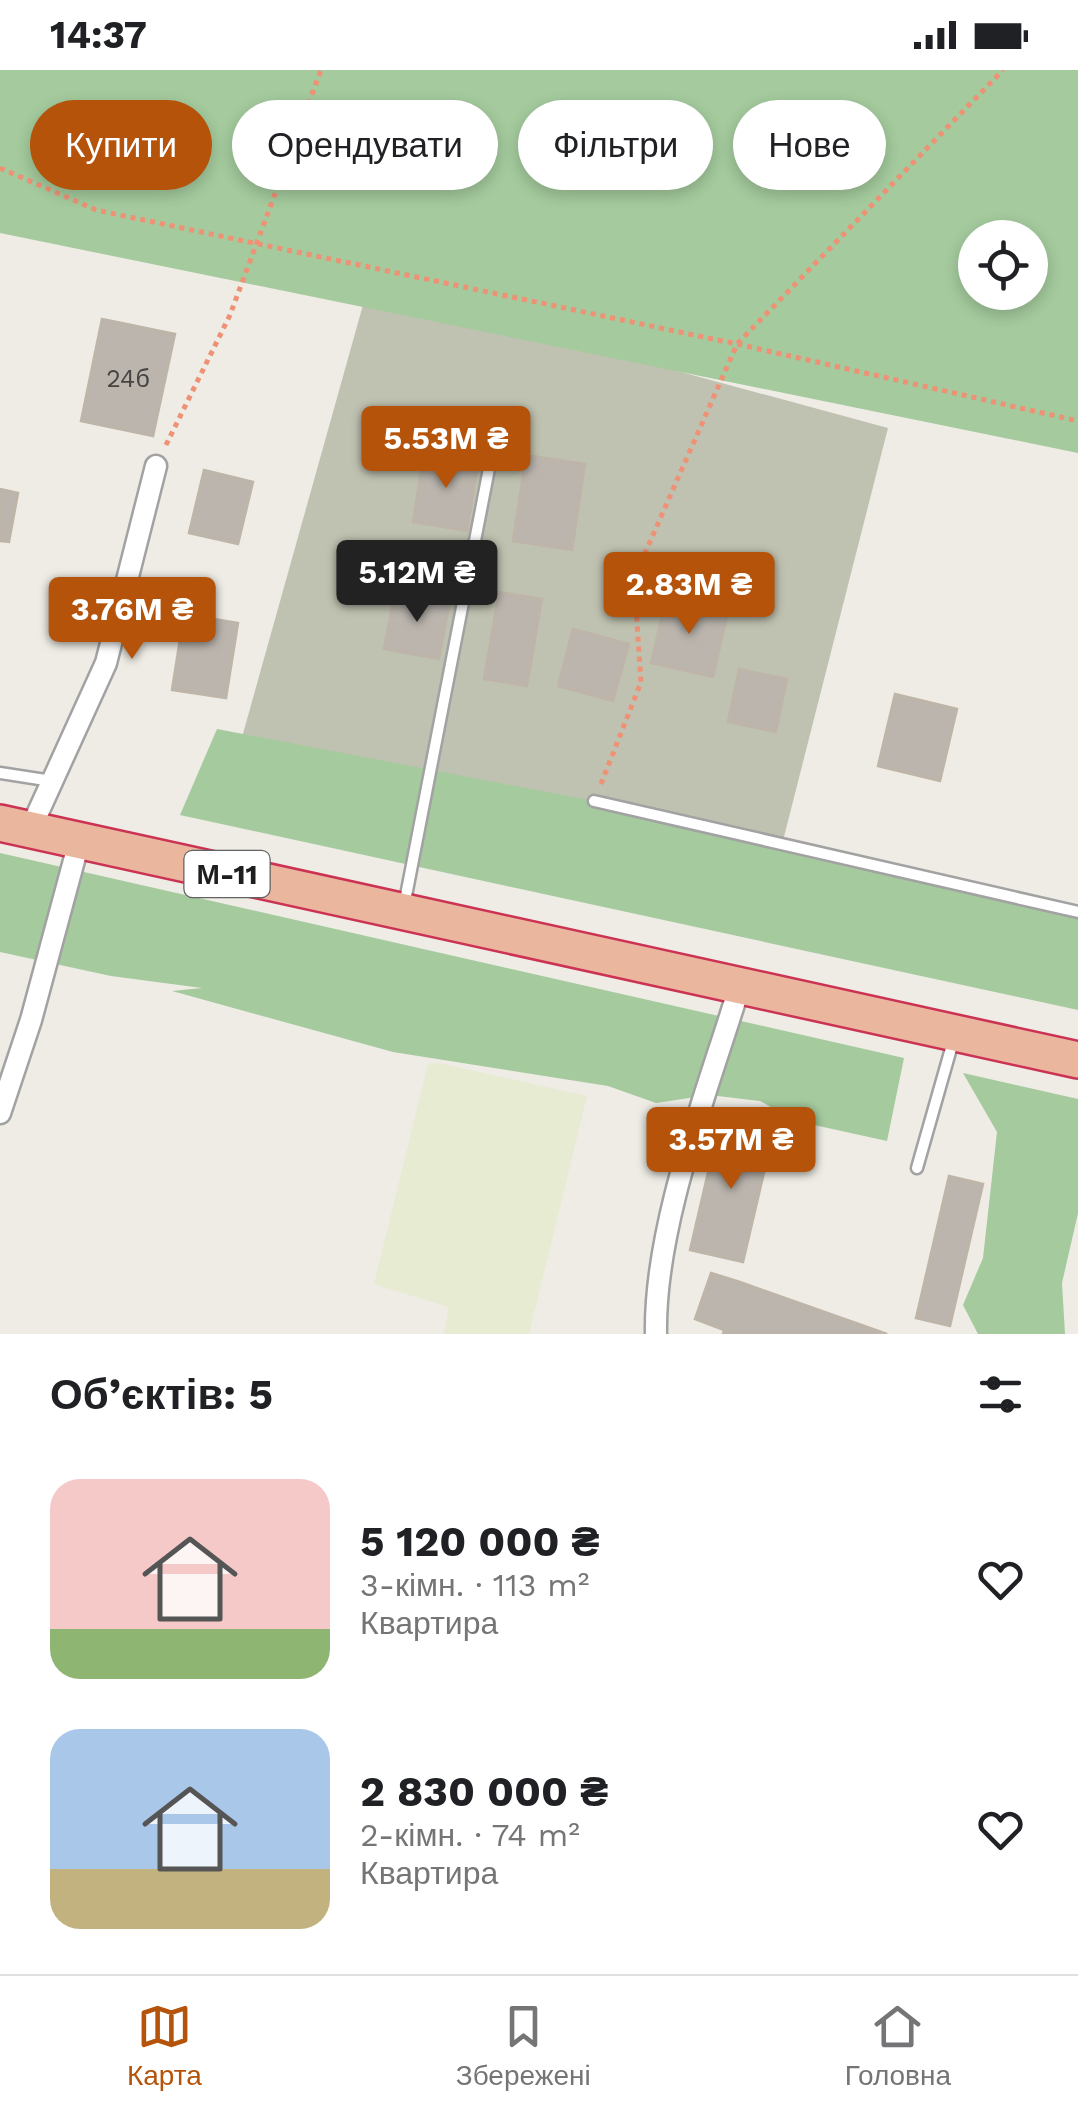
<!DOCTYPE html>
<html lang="uk">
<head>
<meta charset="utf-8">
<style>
	:root { --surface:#fff; --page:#f6f6f6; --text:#202124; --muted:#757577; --line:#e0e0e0; --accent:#b45309 }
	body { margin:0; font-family:"Work Sans",sans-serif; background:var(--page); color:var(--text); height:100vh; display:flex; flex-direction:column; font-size:38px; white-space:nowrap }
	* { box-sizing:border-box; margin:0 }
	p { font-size:32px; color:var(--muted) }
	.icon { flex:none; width:55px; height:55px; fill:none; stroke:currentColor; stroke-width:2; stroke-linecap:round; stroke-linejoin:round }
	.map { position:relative; height:1264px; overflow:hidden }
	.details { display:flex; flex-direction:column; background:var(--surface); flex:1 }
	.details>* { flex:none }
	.banner { position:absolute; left:30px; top:30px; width:1020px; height:90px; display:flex; gap:20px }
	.controls { position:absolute; left:958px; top:150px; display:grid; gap:20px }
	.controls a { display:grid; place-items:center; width:90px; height:90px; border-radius:50%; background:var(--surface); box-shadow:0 5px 15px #0003; font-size:50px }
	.price { position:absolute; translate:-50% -85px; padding:0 22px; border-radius:10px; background:var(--accent); color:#fff; font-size:32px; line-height:65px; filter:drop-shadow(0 2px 5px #0008) }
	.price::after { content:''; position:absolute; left:50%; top:60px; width:30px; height:22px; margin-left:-15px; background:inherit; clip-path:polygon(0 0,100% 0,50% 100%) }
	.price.selected { background:#222; color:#fff }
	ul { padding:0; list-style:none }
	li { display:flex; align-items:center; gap:30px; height:250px; padding:0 50px }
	li span { display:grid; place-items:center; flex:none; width:280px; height:200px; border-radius:30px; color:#555 }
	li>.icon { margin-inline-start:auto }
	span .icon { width:120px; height:120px; fill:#fffc; stroke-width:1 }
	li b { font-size:42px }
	h2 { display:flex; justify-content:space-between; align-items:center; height:120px; padding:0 50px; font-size:42px }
	.pill { padding:0 35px; border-radius:45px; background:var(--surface); box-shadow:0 5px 15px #0003; font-size:35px; line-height:90px }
	.pill.selected { background:var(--accent); color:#fff }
	.status { display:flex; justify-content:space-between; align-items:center; height:70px; padding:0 50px; background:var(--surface); direction:ltr }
	.status svg { height:28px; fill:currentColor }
	.dock { display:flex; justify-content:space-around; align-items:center; height:140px; border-top:2px solid var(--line); background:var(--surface); font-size:28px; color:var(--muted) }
	.dock a { display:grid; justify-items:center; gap:5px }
	.dock .selected { color:var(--accent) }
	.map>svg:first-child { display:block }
</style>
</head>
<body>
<div class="status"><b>14:37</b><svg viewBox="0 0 49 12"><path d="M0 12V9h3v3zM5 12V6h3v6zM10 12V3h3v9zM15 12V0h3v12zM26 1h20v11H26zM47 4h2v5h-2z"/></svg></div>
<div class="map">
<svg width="1078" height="1264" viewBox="0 0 1078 1264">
	<rect width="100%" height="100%" fill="#eeece5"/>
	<polygon fill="#c0c2b1" points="368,217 888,358 758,869 225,728"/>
	<polygon fill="#e6ebd1" points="438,993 587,1026 529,1264 444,1264 449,1237 374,1214 428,994"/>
	<g fill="#a4ca9d" fill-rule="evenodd">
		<path d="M0,0h1078v383l-1078,-220zM975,168h55v54h-55z"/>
		<polygon points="217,659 594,731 1078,842 1078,940 180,745"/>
		<polygon points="0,783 904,988 887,1071 796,1051 760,1031 709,1025 656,1033 608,1016 393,982 172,921 202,918 111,906 0,882"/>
		<polygon points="963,1003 1078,1029 1078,1143 1062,1213 1065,1264 978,1264 963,1235 983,1188 997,1062"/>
	</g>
	<g fill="#bbb5ae" stroke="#beb5a8" stroke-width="2.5">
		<polygon points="102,249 175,264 153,366 81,351"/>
		<polygon points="424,381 479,390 467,461 413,452"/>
		<polygon points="526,385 585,394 572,480 513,471"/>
		<polygon points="204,400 253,412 238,474 189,463"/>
		<polygon points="0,419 18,423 9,472 0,471"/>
		<polygon points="395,521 450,531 439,589 384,579"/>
		<polygon points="499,522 542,529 527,616 484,609"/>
		<polygon points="666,528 728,542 713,607 651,593"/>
		<polygon points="184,544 238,553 226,628 172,620"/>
		<polygon points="573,559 629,574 613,631 558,616"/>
		<polygon points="739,599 787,609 776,662 728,652"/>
		<polygon points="895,624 957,639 940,711 878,696"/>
		<polygon points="720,1051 773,1064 743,1192 690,1180"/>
		<polygon points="949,1106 983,1114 950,1256 916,1248"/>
		<polygon points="711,1203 740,1212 887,1264 723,1264 724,1260 695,1249"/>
	</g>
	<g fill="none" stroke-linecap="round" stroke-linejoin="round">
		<defs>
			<g id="service">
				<polyline points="0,703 52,711"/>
				<polyline points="594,731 1078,842"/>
				<polyline points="404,836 493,378"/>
				<polyline points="917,1098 954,968"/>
			</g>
			<g id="minor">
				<polyline points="30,760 106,593 156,396"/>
				<polyline points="0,1043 31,950 79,772"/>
				<path d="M656,1264c-2,-109 52,-244 84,-349"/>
			</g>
			<polyline id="trunk" points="0,753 1078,990"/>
		</defs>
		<use href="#service" stroke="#a2a2a2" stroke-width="15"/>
		<use href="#minor" stroke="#a2a2a2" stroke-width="25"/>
		<use href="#trunk" stroke="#cb3253" stroke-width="40"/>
		<g stroke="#ee9175" stroke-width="5" stroke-dasharray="5 5" stroke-linecap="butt">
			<polyline points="0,98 96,140 737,274 1078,351"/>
			<polyline points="166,375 230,245 321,0"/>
			<polyline points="601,714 641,612 634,508 737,274 1003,0"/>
		</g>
		<use href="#service" stroke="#fff" stroke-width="10"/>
		<use href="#minor" stroke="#fff" stroke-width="20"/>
		<use href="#trunk" stroke="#eab69d" stroke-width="35"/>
	</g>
	<g text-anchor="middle" stroke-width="9" stroke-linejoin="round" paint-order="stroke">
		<g font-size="25" fill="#454442">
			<text x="128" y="317">24б</text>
		</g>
		<rect fill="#fff" stroke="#626262" stroke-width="2.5" x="184.5" y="781" width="85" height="46" rx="8"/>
		<g font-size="28" font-weight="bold" fill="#1e1e1e">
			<text x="227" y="814">М-11</text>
		</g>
	</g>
</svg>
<div class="controls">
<a><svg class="icon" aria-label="locate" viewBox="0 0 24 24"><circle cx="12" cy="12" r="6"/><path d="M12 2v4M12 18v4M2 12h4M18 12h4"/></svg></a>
</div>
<b class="price" style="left:446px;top:421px">5.53M ₴</b>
<b class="price selected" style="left:417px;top:555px">5.12M ₴</b>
<b class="price" style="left:689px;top:567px">2.83M ₴</b>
<b class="price" style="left:132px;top:592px">3.76M ₴</b>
<b class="price" style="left:731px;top:1122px">3.57M ₴</b>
<div class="banner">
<a class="pill selected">Купити</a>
<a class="pill">Орендувати</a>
<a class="pill">Фільтри</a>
<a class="pill">Нове</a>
</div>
</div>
<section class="details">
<h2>Об’єктів: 5<svg class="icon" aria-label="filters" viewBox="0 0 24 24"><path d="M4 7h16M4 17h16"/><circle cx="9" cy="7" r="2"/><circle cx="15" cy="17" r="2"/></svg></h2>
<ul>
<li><span style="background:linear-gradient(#f6c9c9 75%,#8fb573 0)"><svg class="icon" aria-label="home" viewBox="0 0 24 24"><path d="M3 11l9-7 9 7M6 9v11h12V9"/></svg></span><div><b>5 120 000 ₴</b><p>3-кімн. · 113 m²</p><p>Квартира</p></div><svg class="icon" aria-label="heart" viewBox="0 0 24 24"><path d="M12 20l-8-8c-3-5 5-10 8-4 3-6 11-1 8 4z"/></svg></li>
<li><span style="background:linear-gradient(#a9c7e8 70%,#c2b280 0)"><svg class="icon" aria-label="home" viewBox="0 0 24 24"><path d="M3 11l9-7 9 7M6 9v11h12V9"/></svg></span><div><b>2 830 000 ₴</b><p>2-кімн. · 74 m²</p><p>Квартира</p></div><svg class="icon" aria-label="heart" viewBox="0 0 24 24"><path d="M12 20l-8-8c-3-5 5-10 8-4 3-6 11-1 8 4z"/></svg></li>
</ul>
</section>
<nav class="dock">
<a class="selected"><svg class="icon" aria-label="map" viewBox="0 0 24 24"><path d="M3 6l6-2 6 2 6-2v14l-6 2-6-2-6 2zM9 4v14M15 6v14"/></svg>Карта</a>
<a><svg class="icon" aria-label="saved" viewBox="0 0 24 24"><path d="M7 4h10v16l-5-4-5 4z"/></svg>Збережені</a>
<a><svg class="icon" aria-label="home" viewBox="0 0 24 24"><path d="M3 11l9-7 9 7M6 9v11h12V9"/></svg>Головна</a>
</nav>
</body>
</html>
